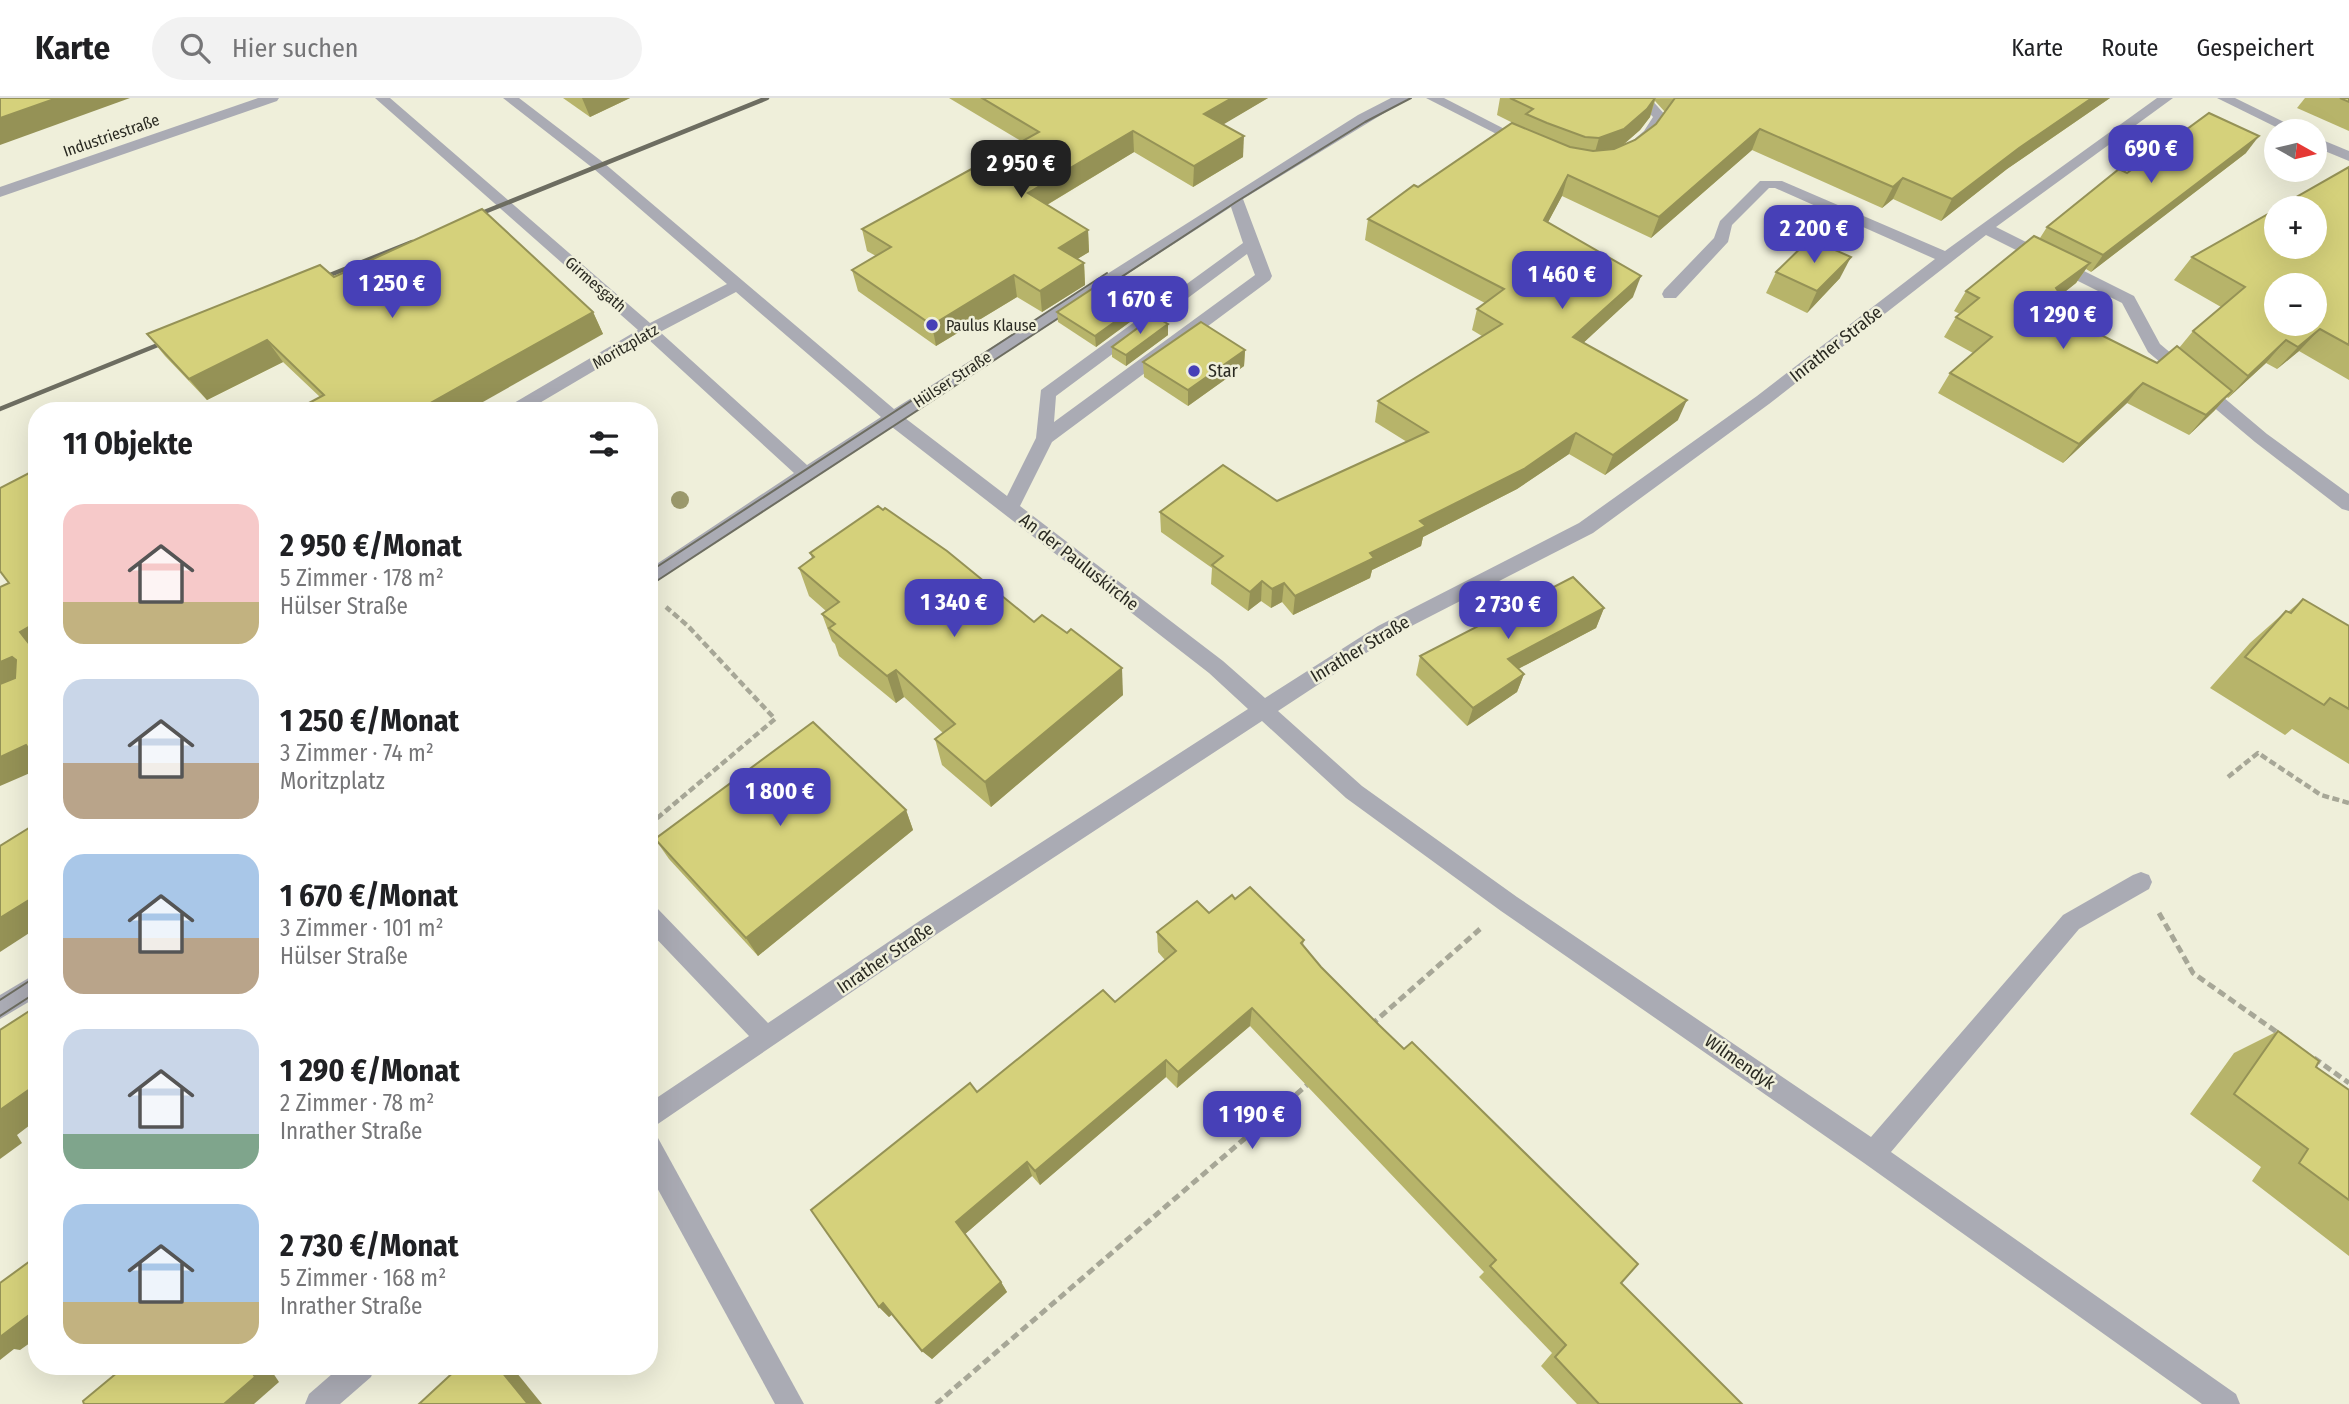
<!DOCTYPE html>
<html lang="de">
<head>
<meta charset="utf-8">
<style>
	:root { --surface:#fff; --page:#f2f2f2; --text:#202124; --muted:#757577; --line:#e0e0e0; --accent:#4740b7 }
	body { margin:0; font-family:"Fira Sans Condensed",sans-serif; background:var(--page); color:var(--text); height:100vh; display:flex; flex-direction:column; font-size:26px; white-space:nowrap }
	* { box-sizing:border-box; margin:0 }
	p { font-size:23px; color:var(--muted) }
	.icon { flex:none; width:38px; height:38px; fill:none; stroke:currentColor; stroke-width:2; stroke-linecap:round; stroke-linejoin:round }
	.map { position:relative; flex:1; overflow:hidden }
	.panel { position:absolute; left:28px; top:304px; width:630px; height:973px; display:flex; flex-direction:column; background:var(--surface); border-radius:28px; box-shadow:0 7px 28px #0002 }
	.panel>* { flex:none }
	.needle { width:46px; rotate:98deg }
	.controls { position:absolute; left:2264px; top:21px; display:grid; gap:14px }
	.controls a { display:grid; place-items:center; width:63px; height:63px; border-radius:50%; background:var(--surface); box-shadow:0 7px 28px #0002; font-size:35px }
	.price { position:absolute; translate:-50% -60px; padding:0 16px; border-radius:14px; background:var(--accent); color:#fff; font-size:23px; line-height:46px; filter:drop-shadow(0 2px 4px #0008) }
	.price::after { content:''; position:absolute; left:50%; top:42px; width:21px; height:16px; margin-left:-10px; background:inherit; clip-path:polygon(0 0,100% 0,50% 100%) }
	.price.active { background:#222; color:#fff }
	ul { padding:0; list-style:none }
	li { display:flex; align-items:center; gap:21px; height:175px; padding:0 35px }
	li span { display:grid; place-items:center; flex:none; width:196px; height:140px; border-radius:21px; color:#555 }
	li>.icon { margin-inline-start:auto }
	span .icon { width:84px; height:84px; fill:#fffc; stroke-width:1 }
	li b { font-size:30px }
	h2 { display:flex; justify-content:space-between; align-items:center; height:84px; padding:0 35px; font-size:30px }
	header { display:flex; align-items:center; gap:42px; box-sizing:border-box; height:98px; padding:0 35px; background:var(--surface); border-bottom:2px solid var(--line) }
	header strong { font-size:33px }
	nav { display:flex; gap:38px; margin-inline-start:auto; font-size:24px }
	.search { width:490px; height:63px; background:var(--page); display:flex; align-items:center; gap:18px; box-sizing:border-box; padding:0 24px; border-radius:38px; color:var(--muted); font-size:26px }
	.map>svg:first-child { display:block }
</style>
</head>
<body>
<header>
<strong>Karte</strong>
<div class="search"><svg class="icon" aria-label="search" viewBox="0 0 24 24"><circle cx="10" cy="10" r="6"/><path d="M15 15l6 6"/></svg>Hier suchen</div>
<nav><a>Karte</a><a>Route</a><a>Gespeichert</a></nav>
</header>
<div class="map">
<svg width="2349" height="1306" viewBox="0 0 2349 1306">
	<rect width="100%" height="100%" fill="#efefda"/>
	<g fill="none" stroke-linecap="round" stroke-linejoin="round">
		<g stroke="#a7a797" stroke-width="4.5" stroke-dasharray="7 3.5" stroke-linecap="butt">
			<polyline points="2228,679 2258,655 2321,697 2349,705"/>
			<polyline points="649,727 775,621 688,528 666,509"/>
		</g>
		<g stroke="#a7a797" stroke-width="5" stroke-dasharray="8 4.5" stroke-linecap="butt">
			<polyline points="2159,815 2193,875 2281,937"/>
			<polyline points="1371,927 1480,831"/>
			<polyline points="2314,960 2349,985"/>
			<polyline points="936,1306 1307,987"/>
		</g>
		<g fill="#aaabb4" fill-rule="evenodd">
			<polygon points="258,0 279,0 277,3 0,99 0,89"/>
			<path d="M375,0h15l260,225 77,-39 -133,-115 -91,-71h16l85,65 290,246 464,-294 33,-17h18l-166,101 29,77 -2,4 -218,162 -32,64 203,155 42,37 113,-72 201,-103 178,-127 178,-137 -160,-71h-6l-37,37 -4,17 -52,56h-12l-2,-4 2,-4 50,-52 6,-17 40,-40h22l163,70 212,-153h16l-177,129 138,69 26,48 107,90 82,60v17l-7,-2 -87,-67 -107,-90 -26,-49 -136,-68 -217,169 -176,129 -201,103 -114,75 84,75 155,111 354,240 192,-222 70,-40 8,-3 8,3 3,7 -3,7 -70,40 -188,223 345,242 4,10h-38l-338,-241 -363,-252 -155,-113 -84,-77 -325,213 -288,196v-27l100,-67 -100,-105v-26l8,3 111,115 153,-103 327,-211 -39,-36 -317,-246 -243,159v-17l145,-96 -146,-134 -122,72h-22l3,-4 131,-77zM1231,109l12,36 -202,147 -5,48 -29,58 -102,-78zM1247,156l8,21 -201,147 2,-26zM736,194l145,125 -74,48 -147,-133z"/>
			<polygon points="1426,0 1444,0 1534,46 1527,50 1522,49"/>
			<polygon points="1635,0 1650,0 1667,19 1655,39 1638,48 1631,44 1644,33 1653,19"/>
			<polygon points="2217,0 2235,0 2302,33 2284,33"/>
			<polygon points="2315,39 2349,53 2349,63 2315,49"/>
			<polygon points="37,875 37,899 0,921 0,897"/>
			<polygon points="649,1037 658,1040 804,1306 775,1306 649,1075"/>
			<polygon points="340,1269 375,1269 371,1279 340,1306 305,1306 309,1296"/>
		</g>
		<g stroke="#6d6d61" stroke-width="2">
			<polyline points="649,474 1107,175"/>
			<polyline points="649,488 1236,104 1365,24 1411,0"/>
			<polyline points="0,902 37,878"/>
			<polyline points="0,918 37,894"/>
		</g>
		<g stroke="#6d6d61" stroke-width="4.5">
			<polyline points="467,121 767,0"/>
			<polyline points="315,183 412,144"/>
			<polyline points="0,311 175,240"/>
		</g>
	</g>
	<circle fill="#9b996c" cx="680" cy="402" r="9"/>
	<g fill="#b7b46a" fill-rule="evenodd">
		<polygon points="563,0 630,0 590,19"/>
		<polygon points="949,0 1268,0 1223,26 1243,59 1193,89 1134,54 1047,107 1088,132 1089,154 1077,161 1084,165 1085,187 1042,214 1017,199 936,248 858,193 852,172 876,158 867,153 862,131 1021,43"/>
		<path d="M1500,0h610l-103,71 -66,52 -48,-22 -11,9 -130,-58 -101,88 -89,-42 -14,26 85,75 -50,46 95,77 -73,55 -36,-21 -52,35 -94,48 -2,9 -49,24 -2,8 -77,37 -11,-13 -11,6 -10,-7 -13,10 -37,-27 1,-16 -51,-36 -1,-20 117,-11 130,-59 -32,-20 3,-21 104,-65 -10,-6 5,-21 8,-6 -120,-63 3,-21 50,-32 105,-59 -26,-13zM1655,3l10,11 -9,12 -21,16 -12,5 17,-15 10,-13z"/>
		<polygon points="2305,0 2349,0 2349,33 2297,10"/>
		<polygon points="2246,55 2091,174 2086,171 2076,185 2061,197 2053,213 2157,265 2179,250 2193,233 2221,209 2174,182 2192,159 2349,69 2349,282 2299,253 2277,271 2266,265 2228,300 2227,299 2214,313 2189,337 2127,305 2063,365 1938,295 1950,275 1973,255 1944,239 1956,219 1960,216 1954,213 1966,193 2040,140 2047,129 2127,75"/>
		<polygon points="1776,174 1840,180 1807,215 1766,195"/>
		<polygon points="334,179 593,214 603,236 320,299 283,264 207,302 165,258 147,236"/>
		<polygon points="1057,214 1138,218 1096,249 1058,224"/>
		<polygon points="1168,226 1168,237 1126,268 1112,259 1112,249"/>
		<polygon points="1245,252 1244,268 1188,308 1144,279 1143,264"/>
		<polygon points="810,455 1123,597 991,709 942,667 935,641 943,635 904,599 896,605 839,558 835,546 832,543 822,516 826,513 809,498 799,470 812,460"/>
		<polygon points="2303,501 2349,528 2349,666 2292,631 2285,637 2210,590 2250,545 2286,513 2288,514"/>
		<polygon points="1604,510 1596,530 1518,571 1524,576 1517,594 1467,628 1416,577 1420,558"/>
		<polygon points="906,712 913,732 758,858 669,761 655,741"/>
		<polygon points="1235,801 1304,842 1303,847 1321,869 1621,1185 1742,1306 1577,1306 1541,1268 1552,1255 1479,1179 1484,1174 1250,928 1177,990 1166,979 1040,1087 1032,1078 965,1136 1001,1184 1007,1194 932,1261 922,1253 892,1216 889,1219 879,1209 977,994 1115,904 1165,862 1158,854 1157,834 1209,815"/>
		<polygon points="2278,933 2316,969 2349,992 2349,1158 2252,1083 2261,1069 2190,1016 2234,955"/>
	</g>
	<g fill="#959256">
		<polygon points="57,0 130,0 0,47 0,20"/>
		<polygon points="582,0 630,0 590,19"/>
		<polygon points="1232,0 1268,0 1204,38 1204,16"/>
		<polygon points="1655,0 1650,19 1640,32 1617,52 1593,61 1599,40"/>
		<polygon points="2092,0 2110,0 2007,71 1941,123 1952,101 2019,50"/>
		<polygon points="1760,31 1752,52 1651,140 1659,119"/>
		<polygon points="1133,33 1134,54 1030,117 1028,95"/>
		<polygon points="1244,38 1243,59 1193,89 1194,68"/>
		<polygon points="2259,38 2246,55 2091,174 2103,157"/>
		<polygon points="1568,77 1562,98 1538,143 1544,122"/>
		<polygon points="1903,80 1893,101 1882,110 1893,89"/>
		<polygon points="1088,132 1089,154 1061,171 1059,150"/>
		<polygon points="1851,159 1840,180 1807,215 1817,193"/>
		<polygon points="1084,165 1085,187 1042,214 1040,193"/>
		<polygon points="2090,165 2076,185 2043,211 2056,190"/>
		<polygon points="1014,177 1017,199 936,248 932,227"/>
		<polygon points="1641,178 1633,199 1567,260 1573,239"/>
		<polygon points="2062,199 2049,219 2049,211"/>
		<polygon points="1137,208 1138,218 1096,249 1095,238"/>
		<polygon points="593,214 603,236 467,313 416,313"/>
		<polygon points="1168,226 1168,237 1126,268 1126,257"/>
		<polygon points="2320,231 2299,253 2277,271 2298,249"/>
		<polygon points="267,242 283,264 207,302 189,281"/>
		<polygon points="2286,242 2266,265 2228,300 2248,278"/>
		<polygon points="1245,252 1244,268 1188,308 1188,292"/>
		<polygon points="2143,285 2127,305 2063,365 2079,346"/>
		<polygon points="2232,293 2214,313 2189,337 2206,317"/>
		<polygon points="1687,302 1678,322 1605,377 1613,357"/>
		<polygon points="1576,335 1569,356 1517,391 1423,439 1421,448 1372,472 1370,480 1293,517 1295,498 1370,455 1420,423"/>
		<polygon points="1262,483 1261,503 1248,513 1250,494"/>
		<polygon points="1284,485 1282,504 1271,510 1272,491"/>
		<polygon points="1604,510 1596,530 1501,580 1508,561"/>
		<polygon points="37,524 37,556 20,534"/>
		<polygon points="12,559 36,579 0,593 0,564"/>
		<polygon points="1122,570 1123,597 991,709 985,684"/>
		<polygon points="896,572 904,599 896,605 887,578"/>
		<polygon points="1524,576 1517,594 1467,628 1473,610"/>
		<polygon points="26,647 37,655 37,672 0,688 0,659"/>
		<polygon points="906,712 913,732 758,858 746,840"/>
		<polygon points="37,797 37,830 0,854 0,820"/>
		<polygon points="1252,910 1250,928 1177,990 1178,974"/>
		<polygon points="1166,962 1166,979 1040,1087 1035,1073"/>
		<polygon points="37,986 37,1018 28,1024 30,1027 17,1037 22,1045 0,1061 0,1012"/>
		<polygon points="1027,1064 1032,1078 964,1137 956,1124"/>
		<polygon points="1001,1184 1007,1194 932,1261 922,1253"/>
		<polygon points="883,1205 894,1215 889,1219 879,1209"/>
		<polygon points="37,1211 37,1240 20,1252 14,1251 0,1262 0,1239"/>
		<polygon points="249,1269 269,1269 279,1284 254,1306 224,1306"/>
		<polygon points="498,1269 512,1269 542,1306 528,1306"/>
	</g>
	<g fill="#d5d17b" stroke="#959256" stroke-width="2" fill-rule="evenodd">
		<polygon points="0,0 57,0 0,20"/>
		<polygon points="982,0 1232,0 1204,16 1244,38 1194,68 1133,33 1028,95 1088,132 1059,150 1084,165 1040,193 1014,177 932,227 852,172 891,149 862,131 1039,34"/>
		<polygon points="1510,0 1655,0 1647,11 1624,31 1599,40 1585,39 1547,25 1526,16 1533,11"/>
		<polygon points="1675,0 2092,0 2019,50 1952,101 1903,80 1893,89 1760,31 1659,119 1568,77 1544,122 1641,178 1573,239 1687,302 1613,357 1576,335 1524,371 1420,423 1426,428 1370,455 1374,460 1295,498 1284,485 1272,491 1262,483 1250,494 1212,467 1223,458 1160,414 1223,367 1277,403 1428,334 1378,303 1502,226 1477,211 1504,191 1368,121 1414,87 1418,89 1512,25 1570,49 1593,53 1614,51 1635,42 1656,26"/>
		<polygon points="2340,0 2349,0 2349,4"/>
		<polygon points="2209,15 2259,38 2103,157 2047,129 2119,71 2127,75"/>
		<path d="M2349,69v178l-29,-16 -22,18 -12,-7 -38,36 -55,-45 52,-44 -53,-30 85,-48v38h38v-39h-38zM2277,187h38v39h-38z"/>
		<polygon points="482,111 593,214 416,313 294,313 324,297 267,242 189,281 147,236 320,167 334,179"/>
		<polygon points="2034,138 2090,165 2056,190 2062,199 2049,211 2157,265 2177,248 2232,293 2206,317 2143,285 2079,346 1950,275 1992,239 1956,219 1979,200 1966,193"/>
		<polygon points="1810,141 1851,159 1817,193 1776,174"/>
		<polygon points="1101,185 1137,208 1095,238 1057,214"/>
		<polygon points="1154,218 1168,226 1126,257 1112,249"/>
		<polygon points="1201,224 1245,252 1188,292 1143,264"/>
		<polygon points="37,371 37,524 20,534 37,556 37,663 26,647 0,659 0,586 15,580 16,562 12,559 0,564 0,489 9,485 0,473 0,390"/>
		<polygon points="878,408 883,412 885,410 947,453 1034,524 1042,517 1067,535 1071,531 1122,570 985,684 935,641 955,626 896,572 887,578 829,530 835,526 822,516 839,504 799,470 814,459 810,455"/>
		<polygon points="1573,479 1604,510 1508,561 1524,576 1473,610 1420,558"/>
		<polygon points="2303,501 2349,528 2349,611 2330,600 2324,607 2245,559 2286,513 2291,515"/>
		<polygon points="813,624 906,712 746,840 655,741"/>
		<polygon points="37,725 37,797 0,820 0,748"/>
		<polygon points="1250,789 1304,842 1301,845 1321,869 1379,927 1404,951 1412,944 1638,1166 1621,1185 1742,1306 1599,1306 1555,1259 1566,1247 1490,1168 1496,1162 1252,910 1178,974 1166,962 1035,1073 1027,1064 956,1124 1001,1184 922,1253 883,1205 879,1209 811,1112 970,985 977,994 1103,892 1115,904 1176,853 1157,834 1197,803 1209,815 1232,797 1235,801"/>
		<polygon points="37,908 37,986 0,1012 0,932"/>
		<polygon points="2278,933 2319,963 2316,969 2349,992 2349,1102 2299,1065 2308,1051 2234,996"/>
		<polygon points="37,1158 37,1211 0,1239 0,1185"/>
		<polygon points="124,1269 249,1269 255,1279 224,1306 84,1306 83,1303"/>
		<polygon points="459,1269 498,1269 528,1306 419,1306"/>
	</g>
	<g fill="#4740b7" stroke="#efefda" stroke-width="2.5">
		<circle cx="932" cy="227" r="7"/>
		<circle cx="1194" cy="273" r="7"/>
	</g>
	<g text-anchor="middle" stroke-width="5" stroke-linejoin="round" paint-order="stroke">
		<g font-size="16" fill="#2a2a22" stroke="#efefda">
			<text transform="translate(111 37) rotate(-19)" y="6">Industriestraße</text>
			<text transform="translate(596 186) rotate(41)" y="6">Girmesgath</text>
			<text transform="translate(625 248) rotate(-30)" y="6">Moritzplatz</text>
			<text transform="translate(952 281) rotate(-33)" y="6">Hülser Straße</text>
		</g>
		<g font-size="16" fill="#2a2a22" stroke="#efefda" text-anchor="start">
			<text x="946" y="233">Paulus Klause</text>
		</g>
		<g font-size="18" fill="#2a2a22" stroke="#efefda">
			<text transform="translate(1836 246) rotate(-38)" y="6">Inrather Straße</text>
			<text transform="translate(1079 464) rotate(38)" y="6">An der Pauluskirche</text>
			<text transform="translate(1360 551) rotate(-31)" y="6">Inrather Straße</text>
			<text transform="translate(885 860) rotate(-34)" y="6">Inrather Straße</text>
			<text transform="translate(1740 964) rotate(35)" y="6">Wilmendyk</text>
		</g>
		<g font-size="18" fill="#2a2a22" stroke="#efefda" text-anchor="start">
			<text x="1208" y="279">Star</text>
		</g>
	</g>
</svg>
<div class="controls">
<a><svg class="needle" viewBox="-14 -14 28 28"><path d="M0-13l5 13h-10z" fill="#e53935"/><path d="M0 13l5-13h-10z" fill="#757577"/></svg></a>
<a>+</a>
<a>−</a>
</div>
<b class="price" style="left:2151px;top:87px">690 €</b>
<b class="price active" style="left:1021px;top:102px">2 950 €</b>
<b class="price" style="left:1814px;top:167px">2 200 €</b>
<b class="price" style="left:1562px;top:213px">1 460 €</b>
<b class="price" style="left:392px;top:222px">1 250 €</b>
<b class="price" style="left:1140px;top:238px">1 670 €</b>
<b class="price" style="left:2063px;top:253px">1 290 €</b>
<b class="price" style="left:954px;top:541px">1 340 €</b>
<b class="price" style="left:1508px;top:543px">2 730 €</b>
<b class="price" style="left:780px;top:730px">1 800 €</b>
<b class="price" style="left:1252px;top:1053px">1 190 €</b>
<section class="panel">
<h2>11 Objekte<svg class="icon" aria-label="filters" viewBox="0 0 24 24"><path d="M4 7h16M4 17h16"/><circle cx="9" cy="7" r="2"/><circle cx="15" cy="17" r="2"/></svg></h2>
<ul>
<li><span style="background:linear-gradient(#f6c9c9 70%,#c2b280 0)"><svg class="icon" aria-label="home" viewBox="0 0 24 24"><path d="M3 11l9-7 9 7M6 9v11h12V9"/></svg></span><div><b>2 950 €/Monat</b><p>5 Zimmer · 178 m²</p><p>Hülser Straße</p></div></li>
<li><span style="background:linear-gradient(#c9d6e8 60%,#b9a48a 0)"><svg class="icon" aria-label="home" viewBox="0 0 24 24"><path d="M3 11l9-7 9 7M6 9v11h12V9"/></svg></span><div><b>1 250 €/Monat</b><p>3 Zimmer · 74 m²</p><p>Moritzplatz</p></div></li>
<li><span style="background:linear-gradient(#a9c7e8 60%,#b9a48a 0)"><svg class="icon" aria-label="home" viewBox="0 0 24 24"><path d="M3 11l9-7 9 7M6 9v11h12V9"/></svg></span><div><b>1 670 €/Monat</b><p>3 Zimmer · 101 m²</p><p>Hülser Straße</p></div></li>
<li><span style="background:linear-gradient(#c9d6e8 75%,#7fa58c 0)"><svg class="icon" aria-label="home" viewBox="0 0 24 24"><path d="M3 11l9-7 9 7M6 9v11h12V9"/></svg></span><div><b>1 290 €/Monat</b><p>2 Zimmer · 78 m²</p><p>Inrather Straße</p></div></li>
<li><span style="background:linear-gradient(#a9c7e8 70%,#c2b280 0)"><svg class="icon" aria-label="home" viewBox="0 0 24 24"><path d="M3 11l9-7 9 7M6 9v11h12V9"/></svg></span><div><b>2 730 €/Monat</b><p>5 Zimmer · 168 m²</p><p>Inrather Straße</p></div></li>
</ul>
</section>
</div>
</body>
</html>
